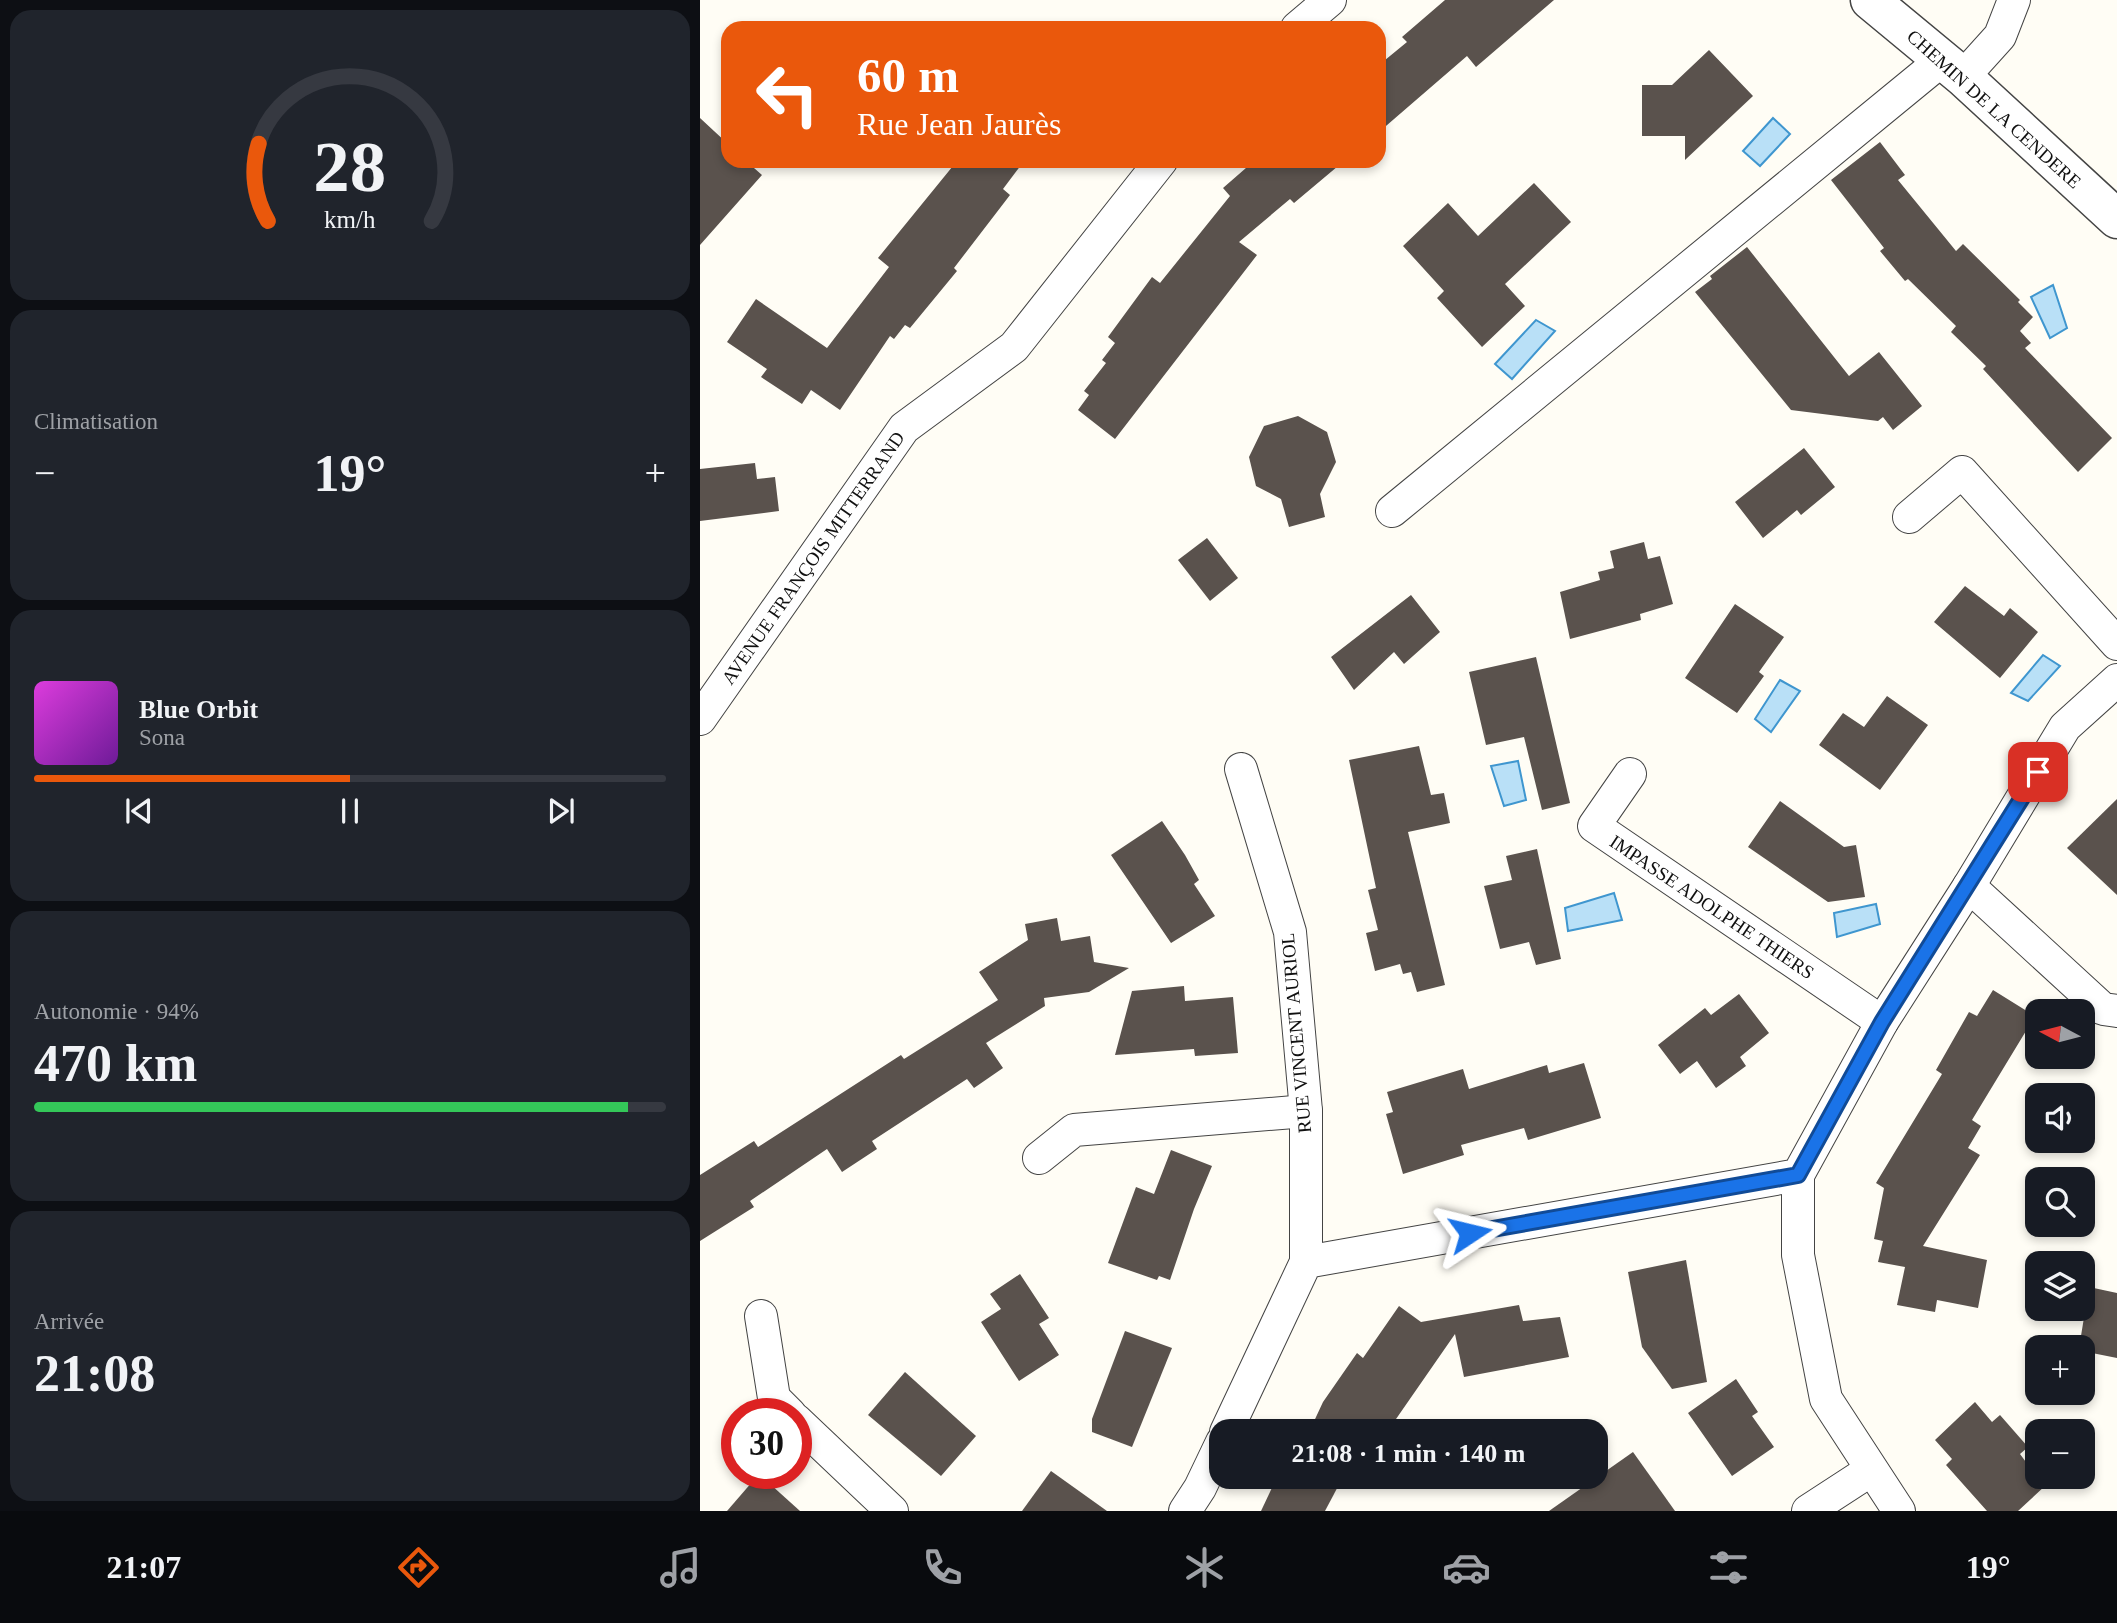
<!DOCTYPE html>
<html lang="fr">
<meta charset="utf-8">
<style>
body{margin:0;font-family:"Times New Roman",serif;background:#20242c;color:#f1f3f6;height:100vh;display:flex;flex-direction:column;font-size:26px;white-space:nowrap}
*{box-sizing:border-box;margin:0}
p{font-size:23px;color:#9ea1a6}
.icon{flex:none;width:38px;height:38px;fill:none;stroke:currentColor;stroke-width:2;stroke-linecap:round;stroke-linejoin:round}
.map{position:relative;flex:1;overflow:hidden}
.sheet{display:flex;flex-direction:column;gap:10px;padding:10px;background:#0d0f14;width:700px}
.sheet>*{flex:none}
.hud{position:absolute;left:21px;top:21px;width:665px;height:147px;border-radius:21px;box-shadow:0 4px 10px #0003;background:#ea580c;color:#fff;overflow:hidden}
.needle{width:46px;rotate:277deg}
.buttons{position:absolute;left:1325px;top:999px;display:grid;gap:14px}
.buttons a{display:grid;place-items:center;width:70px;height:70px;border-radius:14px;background:#171b24;box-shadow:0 4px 10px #0003;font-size:35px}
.speed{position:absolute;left:21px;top:1398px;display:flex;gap:14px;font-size:35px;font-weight:700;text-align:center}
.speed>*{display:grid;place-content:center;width:91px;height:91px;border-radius:50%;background:#171b24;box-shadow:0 4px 10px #0003;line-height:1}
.speed .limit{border:10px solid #d22;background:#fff;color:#111}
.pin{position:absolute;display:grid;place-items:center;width:60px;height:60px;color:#fff;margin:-30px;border-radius:14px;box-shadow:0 4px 10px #0006}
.me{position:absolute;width:77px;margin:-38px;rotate:80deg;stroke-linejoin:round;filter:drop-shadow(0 0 5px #0008)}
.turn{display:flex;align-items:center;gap:24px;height:147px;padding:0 21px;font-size:32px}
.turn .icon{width:91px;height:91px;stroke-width:2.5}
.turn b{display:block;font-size:49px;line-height:60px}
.big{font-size:52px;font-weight:700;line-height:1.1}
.sheet .card{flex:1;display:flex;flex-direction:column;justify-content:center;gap:10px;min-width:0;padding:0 24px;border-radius:21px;background:#20242c}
.sheet .dial{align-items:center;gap:0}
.dial svg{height:182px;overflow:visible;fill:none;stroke:#363941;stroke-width:7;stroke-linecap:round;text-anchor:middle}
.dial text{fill:#f1f3f6;stroke:none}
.song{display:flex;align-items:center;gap:21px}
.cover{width:84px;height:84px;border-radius:10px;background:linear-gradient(135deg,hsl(300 70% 55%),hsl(280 70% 35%))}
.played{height:7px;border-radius:4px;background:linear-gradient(90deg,#ea580c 50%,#363941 50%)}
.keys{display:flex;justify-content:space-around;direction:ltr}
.heat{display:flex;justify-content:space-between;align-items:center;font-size:38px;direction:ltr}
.charge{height:10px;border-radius:5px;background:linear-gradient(90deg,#34c759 94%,#363941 0)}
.trip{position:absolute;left:509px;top:1419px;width:399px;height:70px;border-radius:21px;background:#171b24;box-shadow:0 4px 10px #0003;font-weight:700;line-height:70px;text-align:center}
.dock{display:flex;height:112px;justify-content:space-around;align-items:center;background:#090b0e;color:#9ea1a6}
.dock .icon{width:49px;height:49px}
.dock .selected{color:#ea580c}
.dock b{font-size:32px;color:#f1f3f6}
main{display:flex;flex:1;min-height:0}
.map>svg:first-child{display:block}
</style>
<main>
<section class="sheet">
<div class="card dial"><svg viewBox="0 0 100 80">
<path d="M14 69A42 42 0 1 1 86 69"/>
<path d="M14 69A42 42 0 0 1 10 35" stroke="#ea580c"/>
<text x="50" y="56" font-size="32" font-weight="700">28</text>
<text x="50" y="72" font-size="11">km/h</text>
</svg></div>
<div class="card"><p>Climatisation</p>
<div class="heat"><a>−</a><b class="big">19°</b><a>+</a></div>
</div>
<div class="card">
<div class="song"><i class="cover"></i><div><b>Blue Orbit</b><p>Sona</p></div></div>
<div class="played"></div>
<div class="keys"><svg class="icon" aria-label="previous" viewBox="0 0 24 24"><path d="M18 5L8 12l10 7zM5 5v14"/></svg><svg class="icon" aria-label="pause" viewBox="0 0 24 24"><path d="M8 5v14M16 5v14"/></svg><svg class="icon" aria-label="next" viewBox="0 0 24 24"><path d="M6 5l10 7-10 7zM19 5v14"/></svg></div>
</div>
<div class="card"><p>Autonomie · 94%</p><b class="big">470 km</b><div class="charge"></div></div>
<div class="card"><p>Arrivée</p><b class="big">21:08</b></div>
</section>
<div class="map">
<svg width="1417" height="1511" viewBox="0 0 1417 1511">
<rect width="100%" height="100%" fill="#fffdf5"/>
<g fill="#b9e0f7" stroke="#3f96cf" stroke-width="2">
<path d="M1073,118L1090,134L1060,166L1043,151Z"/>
<path d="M1353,285L1367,328L1350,338L1331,297Z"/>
<path d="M836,320L855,331L812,379L795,364Z"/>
<path d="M1343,655L1360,666L1328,701L1311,693Z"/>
<path d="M1080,680L1100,691L1071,732L1055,719Z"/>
<path d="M818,761L826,800L804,806L791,766Z"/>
<path d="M914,893L922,920L868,931L865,908Z"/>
<path d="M1176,904L1180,924L1137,937L1134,913Z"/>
</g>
<g fill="#5a524d">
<path d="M745,0H854L776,67L767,56L679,132V65L707,42L702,37Z"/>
<path d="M1009,50L1053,96L985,160V136H942V85H972Z"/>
<path d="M0,118L28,144V161H46L62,175L0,245Z"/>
<path d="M1180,142L1205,175L1198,180L1256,251L1263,244L1320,300L1318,302L1333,317L1320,331L1331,343L1325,348L1412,438L1378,472L1283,369L1286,366L1251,332L1256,326L1208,279L1205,281L1180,251L1184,248L1131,180Z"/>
<path d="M257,161H324L303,189L310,195L254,268L257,271L210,328L205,325L194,339L190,336L140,410L111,390L102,404L61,377L67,369L27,342L56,299L127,348L189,267L178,258Z"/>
<path d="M554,161H644L594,203L590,199L539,242L557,255L415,439L378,410L389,395L384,391L406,363L402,360L415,343L408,337L452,277L460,283L530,196L523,188Z"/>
<path d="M834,183L871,222L805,284L825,306L782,347L737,298L744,291L703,246L748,203L778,236Z"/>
<path d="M1047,247L1149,376L1179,352L1222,406L1193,430L1183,417L1178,421L1091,410L995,292L1012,279L1010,276Z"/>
<path d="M598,416L627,432L636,462L620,494L625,517L589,527L581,499L556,486L549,457L564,426Z"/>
<path d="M1104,448L1135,487L1101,515L1097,510L1063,538L1035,502Z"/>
<path d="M55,463L57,479L75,477L79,511L0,521V469Z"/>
<path d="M507,538L538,578L510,601L478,560Z"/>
<path d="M944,542L948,559L960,556L973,604L940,614L941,620L870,639L860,592L900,580L898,572L914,568L910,551Z"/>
<path d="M1265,586L1304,616L1310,608L1338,632L1300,678L1234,622Z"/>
<path d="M711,595L740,632L704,664L694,652L654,690L631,657Z"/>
<path d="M1035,604L1084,637L1059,672L1064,676L1037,713L985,678Z"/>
<path d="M836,657L870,803L842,810L824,737L786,745L769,672Z"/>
<path d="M1187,696L1228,725L1180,790L1119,745L1143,713L1164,727Z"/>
<path d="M719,746L731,795L744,793L750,823L708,832L745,985L717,992L711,972L703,974L700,964L675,971L666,933L678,930L668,890L676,888L649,760Z"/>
<path d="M1417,799V895L1367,848Z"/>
<path d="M1080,801L1144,847L1156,845L1165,897L1128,902L1048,847Z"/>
<path d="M462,821L485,855L499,880L494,884L515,916L471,943L411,855Z"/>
<path d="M837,849L861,959L836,965L829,942L800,949L784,886L812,880L806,856Z"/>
<path d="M357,918L361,941L390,936L394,962L429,968L389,992L344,998L345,1006L286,1043L303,1068L274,1088L267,1079L172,1141L177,1149L142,1172L127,1149L50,1201L54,1207L0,1241V1175L54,1141L58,1147L201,1055L204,1059L298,1000L279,972L328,940L325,924Z"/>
<path d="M484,986L485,1001L533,997L538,1053L495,1056L494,1049L415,1055L432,991Z"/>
<path d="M1293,990L1335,1016L1272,1120L1281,1126L1268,1148L1280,1155L1223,1246L1287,1260L1278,1308L1237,1300L1235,1312L1197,1305L1205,1267L1178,1262L1183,1241L1174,1239L1184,1188L1176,1183L1242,1074L1236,1070L1269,1012L1277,1016Z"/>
<path d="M1039,994L1069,1033L1040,1057L1046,1066L1016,1088L997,1061L980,1074L958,1045L1005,1008L1011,1015Z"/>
<path d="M884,1063L901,1118L828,1140L824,1128L761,1145L764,1155L703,1174L686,1114L693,1112L687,1092L763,1069L769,1089L847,1065L849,1073Z"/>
<path d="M471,1150L512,1166L494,1209L470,1280L459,1276L457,1280L408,1263L436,1187L454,1194Z"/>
<path d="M986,1260L1007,1382L972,1389L942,1347L928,1272Z"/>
<path d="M320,1274L349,1318L339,1324L359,1355L319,1381L281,1322L301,1309L290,1294Z"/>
<path d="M1389,1287L1417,1293V1358L1382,1351V1348H1379Z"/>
<path d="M819,1305L823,1321L860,1317L869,1357L764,1377L755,1334L687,1432H609L623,1402L657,1353L663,1358L699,1306L721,1322Z"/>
<path d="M425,1331L472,1348L432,1447L392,1432V1419Z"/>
<path d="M205,1372L276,1436L241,1476L168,1415Z"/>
<path d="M1036,1379L1058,1412L1052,1416L1074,1447L1032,1476L988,1413Z"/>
<path d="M1275,1402L1292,1422L1300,1415L1328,1447L1320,1454L1337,1477L1346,1485L1318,1511H1287L1246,1465L1252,1459L1235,1440Z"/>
<path d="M933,1452L975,1511H849Z"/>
<path d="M351,1471L407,1511H322Z"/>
<path d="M59,1474L100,1511H27Z"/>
<path d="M577,1477H643L625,1511H561Z"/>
</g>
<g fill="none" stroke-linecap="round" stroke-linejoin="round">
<g stroke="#444" stroke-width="34">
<g id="minor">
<path d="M597,28L630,0"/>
<path d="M1263,77L1300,36L1314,0"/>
<path d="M692,511L1242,60"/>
<path d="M1209,517L1262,472L1417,644"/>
<path d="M0,719L204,428L314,347L461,161"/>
<path d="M541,769L590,932L606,1111V1262"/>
<path d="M930,774L894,826L1182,1022"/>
<path d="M1269,886L1403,1009L1417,1011"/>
<path d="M339,1158L374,1130L606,1111"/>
<path d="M1098,1175V1255L1126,1399L1199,1511"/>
<path d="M61,1316L74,1398L90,1414"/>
<path d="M96,1420L192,1511"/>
<path d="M526,1432L606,1262L1098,1175L1182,1022L1269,886L1365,727L1417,680"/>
<path d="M485,1511L500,1488L522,1442"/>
<path d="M1108,1511L1171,1470"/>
</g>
</g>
<g stroke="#444" stroke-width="41">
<path id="tertiary" d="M1170,0L1263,77L1417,219"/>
</g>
<use href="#minor" stroke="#fff" stroke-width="32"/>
<use href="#tertiary" stroke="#fff" stroke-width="38"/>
</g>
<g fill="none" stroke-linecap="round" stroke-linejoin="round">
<g stroke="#114b97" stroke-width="18">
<path id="route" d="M770,1233L1098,1175L1182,1022L1338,772"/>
</g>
<use href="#route" stroke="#1a73e8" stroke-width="12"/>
</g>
<g text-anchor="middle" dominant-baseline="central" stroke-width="7" stroke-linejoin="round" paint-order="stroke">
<g font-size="19" fill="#111" stroke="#fff">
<text transform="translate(1294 109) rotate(42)">CHEMIN DE LA CENDERE</text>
<text transform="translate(113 558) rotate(-55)">AVENUE FRANÇOIS MITTERRAND</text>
<text transform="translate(1012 907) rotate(34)">IMPASSE ADOLPHE THIERS</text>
<text transform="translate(596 1033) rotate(-95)">RUE VINCENT AURIOL</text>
</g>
</g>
</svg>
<div class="buttons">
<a><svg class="needle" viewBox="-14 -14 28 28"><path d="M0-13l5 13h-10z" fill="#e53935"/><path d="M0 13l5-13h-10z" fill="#9ea1a6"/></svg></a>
<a><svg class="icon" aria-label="sound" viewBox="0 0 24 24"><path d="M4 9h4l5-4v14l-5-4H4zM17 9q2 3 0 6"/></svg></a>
<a><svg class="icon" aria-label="search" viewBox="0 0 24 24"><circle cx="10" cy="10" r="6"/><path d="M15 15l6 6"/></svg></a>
<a><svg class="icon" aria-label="layers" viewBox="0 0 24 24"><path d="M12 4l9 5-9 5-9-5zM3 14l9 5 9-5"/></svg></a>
<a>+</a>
<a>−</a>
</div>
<div class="speed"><div class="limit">30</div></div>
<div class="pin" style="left:1338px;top:772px;background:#d93025"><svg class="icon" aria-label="arrive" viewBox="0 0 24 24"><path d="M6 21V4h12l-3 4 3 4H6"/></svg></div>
<svg class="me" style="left:770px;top:1233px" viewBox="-20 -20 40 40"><path d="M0-17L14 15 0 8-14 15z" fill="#1a73e8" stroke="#fff" stroke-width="4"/></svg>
<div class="trip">21:08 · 1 min · 140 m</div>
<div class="hud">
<div class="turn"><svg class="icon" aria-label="left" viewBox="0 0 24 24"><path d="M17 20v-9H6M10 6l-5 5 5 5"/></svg><div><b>60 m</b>Rue Jean Jaurès</div></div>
</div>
</div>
</main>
<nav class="dock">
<b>21:07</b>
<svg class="icon selected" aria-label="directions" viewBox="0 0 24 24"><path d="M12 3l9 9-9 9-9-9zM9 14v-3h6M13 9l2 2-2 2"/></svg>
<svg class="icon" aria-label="music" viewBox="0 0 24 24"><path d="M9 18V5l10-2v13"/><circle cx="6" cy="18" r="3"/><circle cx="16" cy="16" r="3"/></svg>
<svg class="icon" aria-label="phone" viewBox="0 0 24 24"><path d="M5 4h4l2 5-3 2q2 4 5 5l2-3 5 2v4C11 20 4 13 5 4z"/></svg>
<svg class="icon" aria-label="climate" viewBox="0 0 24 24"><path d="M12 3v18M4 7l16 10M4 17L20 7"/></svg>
<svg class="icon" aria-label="car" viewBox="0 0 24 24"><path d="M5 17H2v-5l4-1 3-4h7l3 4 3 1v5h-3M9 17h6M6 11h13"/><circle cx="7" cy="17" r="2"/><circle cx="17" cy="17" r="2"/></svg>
<svg class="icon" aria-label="filters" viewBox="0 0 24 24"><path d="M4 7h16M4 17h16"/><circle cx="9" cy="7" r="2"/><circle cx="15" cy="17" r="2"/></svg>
<b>19°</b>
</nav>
